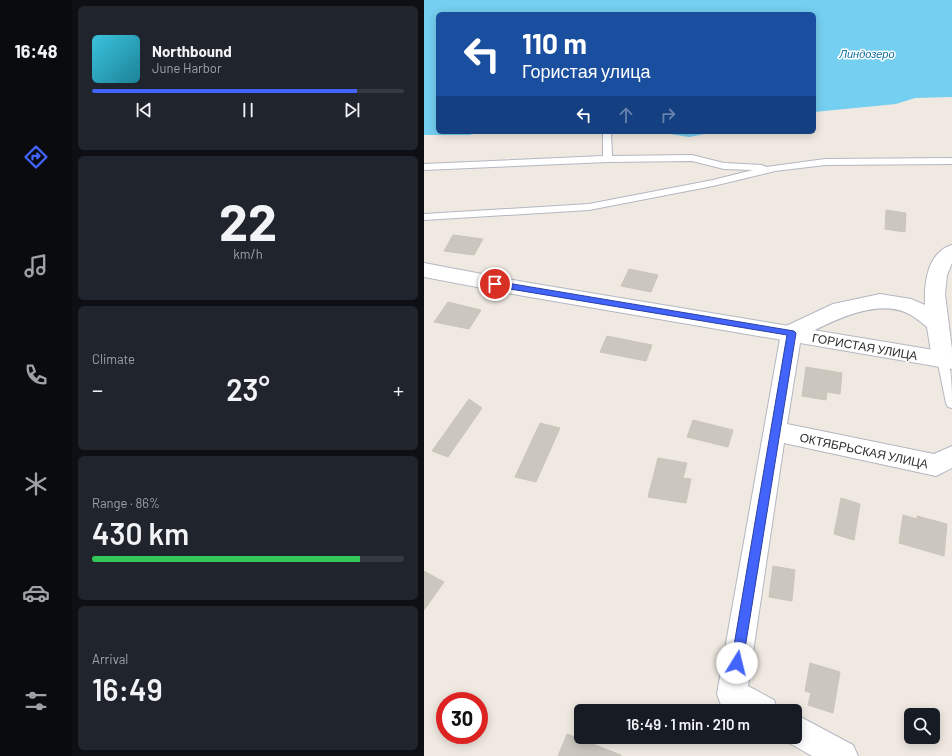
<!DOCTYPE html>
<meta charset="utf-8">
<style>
body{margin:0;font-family:Barlow,sans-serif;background:#20242c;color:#f1f3f6;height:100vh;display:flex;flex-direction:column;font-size:15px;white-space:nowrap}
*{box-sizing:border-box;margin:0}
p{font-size:13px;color:#9ea1a6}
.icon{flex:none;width:22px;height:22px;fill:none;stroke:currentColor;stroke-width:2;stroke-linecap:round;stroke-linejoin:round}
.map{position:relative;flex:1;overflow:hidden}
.drawer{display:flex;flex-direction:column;gap:6px;padding:6px;background:#0d0f14;width:352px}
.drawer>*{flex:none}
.hud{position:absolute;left:12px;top:12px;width:380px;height:122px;border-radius:6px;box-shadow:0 2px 10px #0003;background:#1a4fa0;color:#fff;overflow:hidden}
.tools{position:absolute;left:480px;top:708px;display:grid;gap:8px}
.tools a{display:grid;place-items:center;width:36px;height:36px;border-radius:6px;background:#171b24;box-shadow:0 2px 10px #0003;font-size:20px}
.speed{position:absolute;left:12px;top:692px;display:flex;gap:8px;font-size:20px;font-weight:700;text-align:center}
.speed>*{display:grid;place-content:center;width:52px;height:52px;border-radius:50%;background:#171b24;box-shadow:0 2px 10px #0003;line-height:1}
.speed .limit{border:6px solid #d22;background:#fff;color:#111}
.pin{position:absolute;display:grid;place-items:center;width:34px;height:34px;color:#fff;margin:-17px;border:2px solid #fff;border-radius:50%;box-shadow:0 1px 4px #0007}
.me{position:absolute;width:44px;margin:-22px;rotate:9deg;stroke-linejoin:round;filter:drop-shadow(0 0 3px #0008)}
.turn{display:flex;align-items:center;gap:14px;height:84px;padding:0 20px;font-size:18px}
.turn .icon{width:52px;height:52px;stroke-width:2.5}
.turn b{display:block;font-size:28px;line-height:34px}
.lanes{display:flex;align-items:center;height:38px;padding:0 20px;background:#0003;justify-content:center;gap:20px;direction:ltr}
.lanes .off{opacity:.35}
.big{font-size:30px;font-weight:600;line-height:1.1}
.drawer .card{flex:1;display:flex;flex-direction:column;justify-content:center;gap:6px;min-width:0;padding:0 14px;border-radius:6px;background:#20242c}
.drawer .dial{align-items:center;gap:0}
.dial b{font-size:52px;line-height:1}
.song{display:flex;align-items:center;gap:12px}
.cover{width:48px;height:48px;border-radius:6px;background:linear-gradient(135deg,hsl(190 70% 55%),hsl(190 70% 35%))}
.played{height:4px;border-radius:2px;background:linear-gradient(90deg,#4264fb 85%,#363941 85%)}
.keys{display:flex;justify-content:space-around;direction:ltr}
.heat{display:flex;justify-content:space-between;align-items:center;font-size:22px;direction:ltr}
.charge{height:6px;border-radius:3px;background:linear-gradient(90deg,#34c759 86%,#363941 0)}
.trip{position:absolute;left:150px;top:704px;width:228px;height:40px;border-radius:6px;background:#171b24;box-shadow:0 2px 10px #0003;font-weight:600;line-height:40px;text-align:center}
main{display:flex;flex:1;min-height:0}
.dock{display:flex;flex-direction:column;width:72px;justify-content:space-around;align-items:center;background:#090b0e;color:#9ea1a6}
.dock .icon{width:28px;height:28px}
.dock .selected{color:#4264fb}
.dock b{font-size:18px;color:#f1f3f6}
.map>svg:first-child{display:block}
</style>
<main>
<nav class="dock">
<b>16:48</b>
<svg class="icon selected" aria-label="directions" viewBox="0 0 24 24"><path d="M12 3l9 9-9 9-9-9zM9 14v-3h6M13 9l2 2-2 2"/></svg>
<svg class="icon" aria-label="music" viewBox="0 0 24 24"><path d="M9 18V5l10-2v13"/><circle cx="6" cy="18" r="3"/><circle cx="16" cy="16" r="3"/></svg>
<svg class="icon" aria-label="phone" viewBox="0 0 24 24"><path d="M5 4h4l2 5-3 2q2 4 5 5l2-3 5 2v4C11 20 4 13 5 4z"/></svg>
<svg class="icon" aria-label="climate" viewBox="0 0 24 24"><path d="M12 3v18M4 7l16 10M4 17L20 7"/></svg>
<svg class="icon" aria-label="car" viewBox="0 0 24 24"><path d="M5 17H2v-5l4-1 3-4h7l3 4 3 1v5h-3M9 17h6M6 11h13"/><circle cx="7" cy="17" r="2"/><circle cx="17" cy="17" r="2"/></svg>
<svg class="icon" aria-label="filters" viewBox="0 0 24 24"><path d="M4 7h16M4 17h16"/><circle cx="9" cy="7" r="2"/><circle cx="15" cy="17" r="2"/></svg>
</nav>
<section class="drawer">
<div class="card">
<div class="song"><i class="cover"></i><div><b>Northbound</b><p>June Harbor</p></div></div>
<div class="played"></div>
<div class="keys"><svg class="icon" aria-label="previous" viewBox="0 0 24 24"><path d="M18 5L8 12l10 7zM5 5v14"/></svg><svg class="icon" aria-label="pause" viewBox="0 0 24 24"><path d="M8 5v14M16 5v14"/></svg><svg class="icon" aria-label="next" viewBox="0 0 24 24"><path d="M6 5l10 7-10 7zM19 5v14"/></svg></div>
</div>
<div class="card dial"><b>22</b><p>km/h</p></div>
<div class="card"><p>Climate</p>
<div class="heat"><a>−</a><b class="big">23°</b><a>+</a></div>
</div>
<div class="card"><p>Range · 86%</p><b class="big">430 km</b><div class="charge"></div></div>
<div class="card"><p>Arrival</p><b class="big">16:49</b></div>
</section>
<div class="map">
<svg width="528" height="756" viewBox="0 0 528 756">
<rect width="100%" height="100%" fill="#efe9e1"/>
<g fill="#75cff0">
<path d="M0,0H528V97L491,98L472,104L390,112V14H14V132H53L46,135H0Z"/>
<path d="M234,132H291L265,137Z"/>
</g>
<g fill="#cbc7bf" stroke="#cbc5ba">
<path d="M462,210L482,213L481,232L461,229Z"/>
<path d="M29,235L59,239L50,255L20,251Z"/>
<path d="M205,269L234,275L227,292L197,286Z"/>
<path d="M24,302L57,310L45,329L10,322Z"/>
<path d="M183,336L228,345L222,361L176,352Z"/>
<path d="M382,367L418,373L416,394L403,392L402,400L378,396Z"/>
<path d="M45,399L58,408L24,457L8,451Z"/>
<path d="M269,420L309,430L304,447L263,437Z"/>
<path d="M116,423L136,428L112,482L91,477Z"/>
<path d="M234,458L263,463L259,478L267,479L262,503L224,497Z"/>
<path d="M417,498L436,504L430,540L410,534Z"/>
<path d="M479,515L493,519V516L523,524L520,556L475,543Z"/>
<path d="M349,566L371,570L368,601L345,597Z"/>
<path d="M0,571L20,582L0,610Z"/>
<path d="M386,663L416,672L409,713L384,705L387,693L381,691Z"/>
<path d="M143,734L197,755V756H134Z"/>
</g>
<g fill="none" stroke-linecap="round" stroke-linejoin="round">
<g stroke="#b4b7c1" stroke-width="2">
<g id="service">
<path d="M179,132L187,133L188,156L268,155L300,163L338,165L342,167L401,159L528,158V164L401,165L351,171L289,186L165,210L0,220V214L165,204L289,180L329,170L300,169L268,161L184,162L0,170V164L179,156Z"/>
<path d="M519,354L523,356C528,371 528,392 528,408L524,407L522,403L513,359L515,356Z"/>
</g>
</g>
<g stroke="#b4b7c1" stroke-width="2">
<g id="minor">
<path d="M528,245V263L523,275L521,294L528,349L527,365L519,367L511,365L508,359L503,327C497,322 490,316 483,313C450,298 405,323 377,337L363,424L510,454L528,446V468L512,476L360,443L324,686L350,700L354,711H309L297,705L293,694L357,333L360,327L409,304L456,294L487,299L501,305C500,284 503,252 528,245Z"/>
<path d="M371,714L429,745L434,756H388L360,740L359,737H371Z"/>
</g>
</g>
<g stroke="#b4b7c1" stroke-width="2">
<path id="tertiary" d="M0,263L100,282L528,353V369L100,296L0,277Z"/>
</g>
<use href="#service" fill="#fff" fill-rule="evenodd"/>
<use href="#minor" fill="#fff" fill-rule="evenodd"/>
<use href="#tertiary" fill="#fff" fill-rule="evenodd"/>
</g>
<path fill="#4264fb" stroke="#2b41a3" d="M71,281L370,331L372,333L318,667L313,669L309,667L307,663L363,335L68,286L67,284Z"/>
<g text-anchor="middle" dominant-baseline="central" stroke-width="3" stroke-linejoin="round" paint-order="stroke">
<g font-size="11" font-style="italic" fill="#0d6fa3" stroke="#fff">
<text x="443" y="53">Линдозеро</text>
</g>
<g font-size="12" fill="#2e2e2e" stroke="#fff">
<text transform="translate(441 346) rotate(10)">ГОРИСТАЯ УЛИЦА</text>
<text transform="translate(440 450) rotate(12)">ОКТЯБРЬСКАЯ УЛИЦА</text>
</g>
</g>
</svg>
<div class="tools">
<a><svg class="icon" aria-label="search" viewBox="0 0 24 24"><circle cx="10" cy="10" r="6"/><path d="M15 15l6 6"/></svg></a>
</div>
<div class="speed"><div class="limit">30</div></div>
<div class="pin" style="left:71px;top:284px;background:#d93025"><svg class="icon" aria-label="arrive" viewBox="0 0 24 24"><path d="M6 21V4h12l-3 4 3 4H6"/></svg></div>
<svg class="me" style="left:313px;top:663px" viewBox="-20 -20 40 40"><circle r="19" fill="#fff"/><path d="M0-13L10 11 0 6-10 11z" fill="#4264fb"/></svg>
<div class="trip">16:49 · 1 min · 210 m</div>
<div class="hud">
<div class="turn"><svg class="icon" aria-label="left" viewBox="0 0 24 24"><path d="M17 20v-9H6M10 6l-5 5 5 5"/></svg><div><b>110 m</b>Гористая улица</div></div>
<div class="lanes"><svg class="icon" aria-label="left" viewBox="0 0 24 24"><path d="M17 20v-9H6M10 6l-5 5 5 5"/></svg><svg class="icon off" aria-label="ahead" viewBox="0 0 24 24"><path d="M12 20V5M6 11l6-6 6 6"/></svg><svg class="icon off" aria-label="right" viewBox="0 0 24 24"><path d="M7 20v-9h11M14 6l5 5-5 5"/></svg></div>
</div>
</div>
</main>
